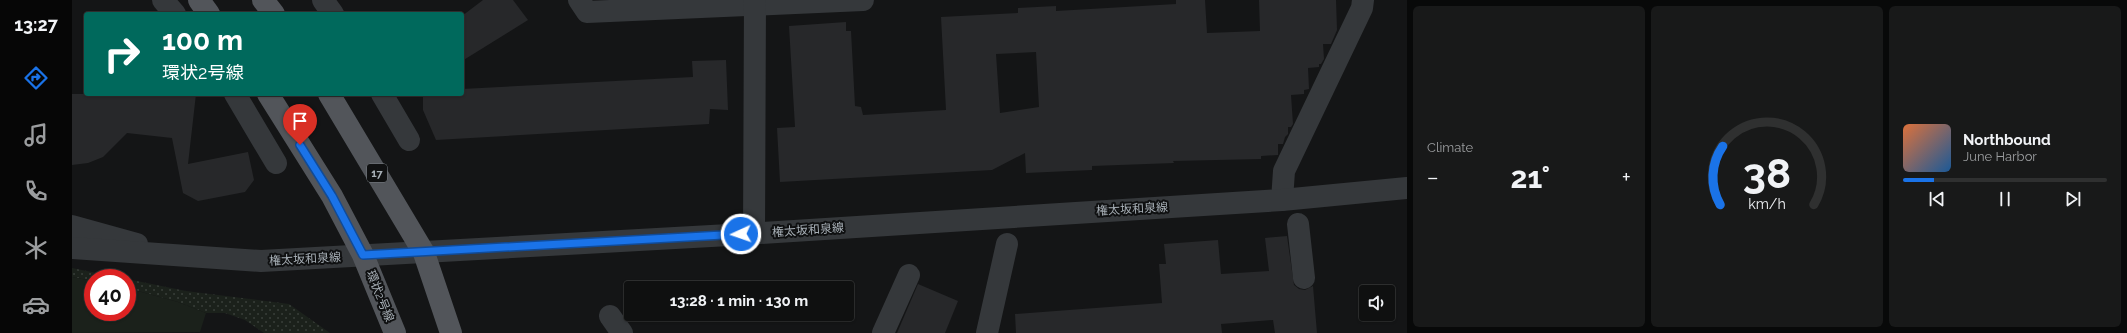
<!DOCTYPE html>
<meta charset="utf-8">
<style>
body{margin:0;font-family:Raleway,"Noto Sans JP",sans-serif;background:#181919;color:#f1f3f6;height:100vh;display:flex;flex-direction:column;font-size:15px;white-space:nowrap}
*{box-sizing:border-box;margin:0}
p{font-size:13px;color:#9b9d9f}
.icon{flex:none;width:22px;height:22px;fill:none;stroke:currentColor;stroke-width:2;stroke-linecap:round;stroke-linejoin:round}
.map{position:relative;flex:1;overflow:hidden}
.panel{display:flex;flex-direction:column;gap:6px;padding:6px;background:#080909;width:720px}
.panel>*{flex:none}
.top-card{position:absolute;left:12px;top:12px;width:380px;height:84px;border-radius:4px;box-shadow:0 1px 3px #0004,0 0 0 1px #2f3030;background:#00695c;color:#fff;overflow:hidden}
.controls{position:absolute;left:1287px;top:285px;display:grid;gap:8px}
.controls a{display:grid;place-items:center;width:36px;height:36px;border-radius:4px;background:#0f1010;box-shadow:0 1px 3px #0004,0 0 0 1px #2f3030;font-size:20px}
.speed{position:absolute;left:12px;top:269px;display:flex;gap:8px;font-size:20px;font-weight:700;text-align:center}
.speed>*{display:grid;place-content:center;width:52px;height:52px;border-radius:50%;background:#0f1010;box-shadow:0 1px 3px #0004,0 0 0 1px #2f3030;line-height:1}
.speed .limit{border:6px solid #d22;background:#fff;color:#111}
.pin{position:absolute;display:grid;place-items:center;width:34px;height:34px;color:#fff;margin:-41px -17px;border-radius:50% 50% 50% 0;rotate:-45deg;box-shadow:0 0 4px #0007}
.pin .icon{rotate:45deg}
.me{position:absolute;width:44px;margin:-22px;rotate:267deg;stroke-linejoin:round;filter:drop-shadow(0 0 3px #0008)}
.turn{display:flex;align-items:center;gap:14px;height:84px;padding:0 12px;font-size:18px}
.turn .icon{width:52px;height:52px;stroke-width:2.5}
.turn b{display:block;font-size:28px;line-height:34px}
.big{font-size:30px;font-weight:700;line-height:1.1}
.panel .widget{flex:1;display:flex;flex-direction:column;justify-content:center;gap:6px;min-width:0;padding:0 14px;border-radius:6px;background:#181919}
.panel .dial{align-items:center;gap:0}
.dial svg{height:104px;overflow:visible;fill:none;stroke:#2f3030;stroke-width:7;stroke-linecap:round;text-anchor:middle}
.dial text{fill:#f1f3f6;stroke:none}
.song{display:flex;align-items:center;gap:12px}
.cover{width:48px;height:48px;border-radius:6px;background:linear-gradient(135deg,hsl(20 70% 55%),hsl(210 70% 35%))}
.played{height:4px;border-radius:2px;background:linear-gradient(90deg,#1a73e8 15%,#2f3030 15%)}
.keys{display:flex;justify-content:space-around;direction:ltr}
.heat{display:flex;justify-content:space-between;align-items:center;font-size:22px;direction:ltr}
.panel .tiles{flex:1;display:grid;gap:6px;grid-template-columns:repeat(3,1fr)}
.trip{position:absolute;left:552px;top:281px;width:230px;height:40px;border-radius:4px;background:#0f1010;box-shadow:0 1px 3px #0004,0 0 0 1px #2f3030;font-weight:700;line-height:40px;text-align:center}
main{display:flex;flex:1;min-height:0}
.menu{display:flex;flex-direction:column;width:72px;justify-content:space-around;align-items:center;background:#060606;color:#9b9d9f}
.menu .icon{width:28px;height:28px}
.menu .on{color:#1a73e8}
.menu b{font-size:18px;color:#f1f3f6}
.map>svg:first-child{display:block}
</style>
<main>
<nav class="menu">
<b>13:27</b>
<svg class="icon on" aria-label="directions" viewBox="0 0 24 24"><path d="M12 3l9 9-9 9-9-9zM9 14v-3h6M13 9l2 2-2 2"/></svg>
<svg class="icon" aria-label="music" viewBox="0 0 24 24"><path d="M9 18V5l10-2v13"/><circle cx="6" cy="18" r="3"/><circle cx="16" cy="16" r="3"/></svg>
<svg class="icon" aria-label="phone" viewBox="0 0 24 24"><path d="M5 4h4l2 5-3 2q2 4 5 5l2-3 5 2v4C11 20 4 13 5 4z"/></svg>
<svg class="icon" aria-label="climate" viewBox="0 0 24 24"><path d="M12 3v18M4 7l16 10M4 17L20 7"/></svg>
<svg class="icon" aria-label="car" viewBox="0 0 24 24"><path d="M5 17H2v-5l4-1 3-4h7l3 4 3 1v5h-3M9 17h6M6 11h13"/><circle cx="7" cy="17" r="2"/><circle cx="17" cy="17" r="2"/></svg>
</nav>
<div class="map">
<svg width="1335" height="333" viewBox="0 0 1335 333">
<defs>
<pattern id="grass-dots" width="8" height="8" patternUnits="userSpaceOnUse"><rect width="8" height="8" fill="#1b211b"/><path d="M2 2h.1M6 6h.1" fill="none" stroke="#393f3a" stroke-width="1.8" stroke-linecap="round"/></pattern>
</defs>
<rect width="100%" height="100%" fill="#141516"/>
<g fill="url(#grass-dots)">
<path d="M0,268L49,278H21V281L0,277Z"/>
<path d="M55,279L114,291L217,304L258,333H192L173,320L153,313H134L106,302L55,288Z"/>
</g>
<path fill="#1b211b" d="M0,277L21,281V312H55V288L106,302L134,313L128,332L0,333Z"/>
<g fill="#27282a" fill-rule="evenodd">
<path d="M411,0H441L456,20L390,61V16Z"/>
<path d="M1104,0H1133L1135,33L1188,31L1187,0H1264L1265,30L1259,44H1251L1252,59L1249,64H1247V67L1236,68L1237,89L1232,90V94L1219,95L1221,124L1219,127H1216V134L1213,137L1211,144H1206V155L1189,156V159L1101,161L1102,163L1020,166V170L954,173L953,153L920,170L708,182L705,128L723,127L717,26L774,22V31H779L783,106L789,107L791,115L874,110L869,17L946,13V8L984,6V11L1104,4ZM964,52L967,107L928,113L924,54Z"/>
<path d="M654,60L656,110L638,109L637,124L364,140L351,110V94H390V89L621,77L620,61Z"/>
<path d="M0,94H124L116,164L176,152L182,180L173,192L126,201L111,193L100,138L55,133L31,157L16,163L0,165Z"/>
<path d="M1215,236L1222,285L1227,289L1233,290L1241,286L1245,333H1203L1201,320L1149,324L1150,333H944L943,314L1090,303L1087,264H1094L1092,244L1146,240L1149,274L1197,271L1193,238Z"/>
<path d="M846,284L886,301L873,333H825Z"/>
</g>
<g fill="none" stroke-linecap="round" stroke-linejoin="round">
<g stroke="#35383b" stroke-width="22">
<path d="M91,0L103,14"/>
<path d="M251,0L261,14"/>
<path d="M507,0L515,12L791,0"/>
<path d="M163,94L204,163"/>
<path d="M310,94L337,140"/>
<path d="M1210,200L1212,171L1290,8L1291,0"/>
<path d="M1226,224L1232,278"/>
<path d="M0,226L65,244"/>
<path d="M682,234L683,0"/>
<path d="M0,248L189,261L657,235L1210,200L1335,188"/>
<path d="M538,316L550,333"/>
<path d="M811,333L837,275"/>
<path d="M915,333L935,244"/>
</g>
<g stroke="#52555a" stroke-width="22">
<path d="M127,0L137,14"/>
<path d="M191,0L202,14"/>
<path d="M196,94L260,196L291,255L323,333"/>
<path d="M257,94L352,253L379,333"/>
</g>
</g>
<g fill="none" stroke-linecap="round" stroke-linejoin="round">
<g stroke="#114b97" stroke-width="10">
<path id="route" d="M228,145L260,196L291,255L669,234"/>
</g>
<use href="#route" stroke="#1a73e8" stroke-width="7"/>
</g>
<g text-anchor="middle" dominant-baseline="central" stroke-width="4" stroke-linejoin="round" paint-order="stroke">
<rect fill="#0f1011" stroke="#797f84" stroke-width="1" x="295" y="164" width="20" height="18" rx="3"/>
<g font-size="11" font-weight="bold" fill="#a7afb6">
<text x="305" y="173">17</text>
</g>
<g font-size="12" fill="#a7afb6" stroke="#0f1011">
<text transform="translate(1060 209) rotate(-3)">権太坂和泉線</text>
<text transform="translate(736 230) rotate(-4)">権太坂和泉線</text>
<text transform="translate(233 259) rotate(-3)">権太坂和泉線</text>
<text transform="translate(308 296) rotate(68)">環状2号線</text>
</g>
</g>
</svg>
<div class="controls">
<a><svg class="icon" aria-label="sound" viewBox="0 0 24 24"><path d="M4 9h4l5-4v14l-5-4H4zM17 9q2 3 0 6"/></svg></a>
</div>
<div class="speed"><div class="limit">40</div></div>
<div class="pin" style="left:228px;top:145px;background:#d93025"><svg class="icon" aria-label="arrive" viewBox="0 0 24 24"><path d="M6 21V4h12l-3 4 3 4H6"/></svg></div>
<svg class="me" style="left:669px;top:234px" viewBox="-20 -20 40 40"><circle r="17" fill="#1a73e8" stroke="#fff" stroke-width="3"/><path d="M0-11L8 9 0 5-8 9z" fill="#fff"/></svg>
<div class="trip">13:28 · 1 min · 130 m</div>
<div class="top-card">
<div class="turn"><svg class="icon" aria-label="right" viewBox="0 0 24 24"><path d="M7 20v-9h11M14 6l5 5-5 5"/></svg><div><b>100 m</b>環状2号線</div></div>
</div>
</div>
<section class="panel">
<div class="tiles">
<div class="widget"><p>Climate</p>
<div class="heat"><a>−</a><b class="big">21°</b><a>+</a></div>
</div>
<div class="widget dial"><svg viewBox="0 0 100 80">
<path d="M14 69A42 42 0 1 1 86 69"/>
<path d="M14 69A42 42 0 0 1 16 24" stroke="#1a73e8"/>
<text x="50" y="56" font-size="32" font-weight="700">38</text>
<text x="50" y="72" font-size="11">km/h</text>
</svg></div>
<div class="widget">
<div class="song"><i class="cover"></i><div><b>Northbound</b><p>June Harbor</p></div></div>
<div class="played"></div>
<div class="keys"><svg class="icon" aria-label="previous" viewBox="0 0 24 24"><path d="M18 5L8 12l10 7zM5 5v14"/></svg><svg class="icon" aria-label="pause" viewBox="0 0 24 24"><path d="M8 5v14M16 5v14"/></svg><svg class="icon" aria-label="next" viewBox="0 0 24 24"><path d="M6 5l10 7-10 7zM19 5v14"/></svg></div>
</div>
</div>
</section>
</main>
